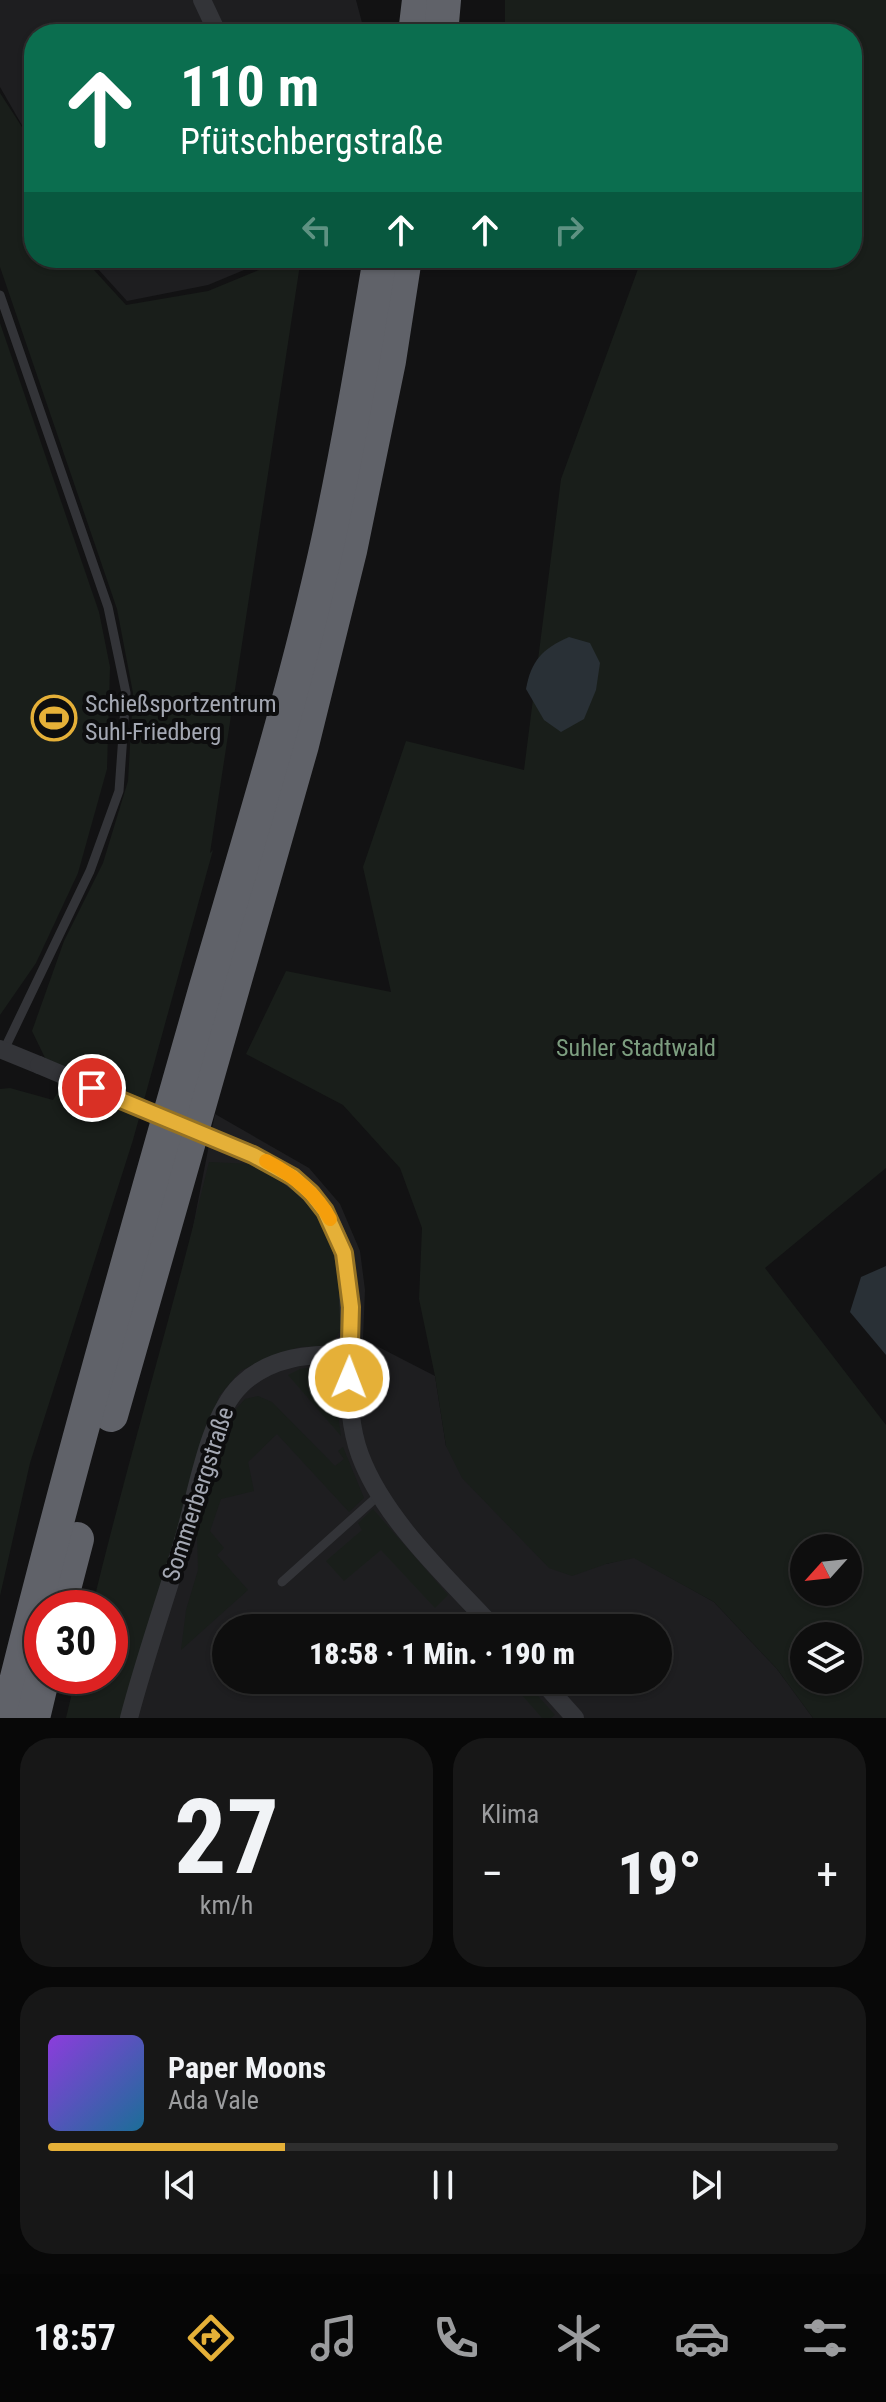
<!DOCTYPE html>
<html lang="de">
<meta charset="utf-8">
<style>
body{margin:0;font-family:"Roboto Condensed",sans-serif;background:#171717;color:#f1f3f6;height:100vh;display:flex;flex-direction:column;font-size:30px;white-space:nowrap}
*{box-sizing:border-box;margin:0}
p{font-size:26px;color:#9b9c9e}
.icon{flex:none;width:44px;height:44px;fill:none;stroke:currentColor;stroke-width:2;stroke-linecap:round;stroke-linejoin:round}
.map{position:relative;height:1718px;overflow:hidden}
.drawer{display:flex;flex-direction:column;gap:20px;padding:20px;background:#080808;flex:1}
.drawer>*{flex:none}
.hud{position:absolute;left:24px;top:24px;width:838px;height:244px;border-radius:32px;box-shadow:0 2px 6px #0004,0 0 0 2px #2e2e2e;background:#0b6e4f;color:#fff;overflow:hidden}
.needle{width:52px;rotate:243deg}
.fabs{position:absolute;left:790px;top:1534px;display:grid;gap:16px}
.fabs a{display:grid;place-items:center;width:72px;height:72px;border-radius:50%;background:#0e0e0e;box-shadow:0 2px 6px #0004,0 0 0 2px #2e2e2e;font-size:40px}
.speed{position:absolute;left:24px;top:1590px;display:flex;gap:16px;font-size:40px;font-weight:700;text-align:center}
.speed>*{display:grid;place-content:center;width:104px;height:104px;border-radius:50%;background:#0e0e0e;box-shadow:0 2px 6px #0004,0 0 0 2px #2e2e2e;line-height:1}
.speed .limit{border:12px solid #d22;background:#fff;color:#111}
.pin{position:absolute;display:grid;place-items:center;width:68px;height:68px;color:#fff;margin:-34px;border:4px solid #fff;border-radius:50%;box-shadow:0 2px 8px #0007}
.me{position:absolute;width:88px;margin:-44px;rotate:1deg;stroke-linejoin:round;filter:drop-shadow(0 0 6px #0008)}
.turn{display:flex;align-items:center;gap:28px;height:168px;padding:0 24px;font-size:36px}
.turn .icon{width:104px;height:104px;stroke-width:2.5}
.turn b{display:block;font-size:56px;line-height:68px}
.lanes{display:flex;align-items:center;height:76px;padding:0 24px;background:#0003;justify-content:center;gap:40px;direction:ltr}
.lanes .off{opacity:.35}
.big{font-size:60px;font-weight:800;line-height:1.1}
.drawer .widget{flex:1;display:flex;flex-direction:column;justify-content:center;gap:12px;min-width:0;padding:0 28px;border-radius:32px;background:#171717}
.drawer .dial{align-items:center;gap:0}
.dial b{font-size:104px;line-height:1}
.song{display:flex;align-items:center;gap:24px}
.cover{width:96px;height:96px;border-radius:12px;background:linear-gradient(135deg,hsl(270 70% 55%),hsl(200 70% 35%))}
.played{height:8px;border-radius:4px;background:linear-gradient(90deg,#e5b038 30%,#2e2e2e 30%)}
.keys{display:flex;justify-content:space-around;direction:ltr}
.heat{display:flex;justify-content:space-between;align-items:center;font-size:44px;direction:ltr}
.drawer .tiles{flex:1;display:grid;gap:20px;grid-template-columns:1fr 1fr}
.widget:last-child{grid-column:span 2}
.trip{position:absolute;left:212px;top:1614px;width:460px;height:80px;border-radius:40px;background:#0e0e0e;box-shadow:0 2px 6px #0004,0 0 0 2px #2e2e2e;font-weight:800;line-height:80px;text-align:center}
.menu{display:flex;height:128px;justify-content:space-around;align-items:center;background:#060606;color:#9b9c9e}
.menu .icon{width:56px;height:56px}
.menu .current{color:#e5b038}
.menu b{font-size:36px;color:#f1f3f6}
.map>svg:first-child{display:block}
</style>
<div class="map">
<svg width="886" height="1718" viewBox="0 0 886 1718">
<rect width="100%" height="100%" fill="#121213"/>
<g fill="#1e1e20" fill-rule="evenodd">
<path d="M0,0H356L365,34H34V146L0,87Z"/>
<path d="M88,258H273L208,285L127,301Z"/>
<path d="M215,1114L309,1168L340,1204L360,1251L365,1290L363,1339L435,1376L446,1446L606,1564L634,1557L714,1602L777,1669L813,1718H98L110,1676V1654ZM226,1628H658V1680H226Z"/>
</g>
<g fill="#191e1a" fill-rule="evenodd">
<path d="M505,0H886V1168L765,1268L886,1425V1718H813L777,1669L714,1602L634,1558L606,1564L572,1576L549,1568L462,1478L446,1446L435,1376L419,1299L422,1228L400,1168L343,1105L246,1054L286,971L391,992L363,867L406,741L524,770L561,479L642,258H852V34H505ZM804,1548H848V1592H804ZM804,1636H848V1680H804Z"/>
<path d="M0,93L24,130L34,152V258H83L126,305L208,291L288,258H301L210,853L213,850L133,1140L30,1463L0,1596V1089L10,1088L53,1100L60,1089L32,1031L64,941L103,863L128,781L133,693L117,609L0,267Z"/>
<path d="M0,323L99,612L110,667L107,769L78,873L36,963L0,1015Z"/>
<path d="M209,1162L252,1164L298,1193L315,1214L326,1229L339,1268L342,1327L335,1340L324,1346L300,1347L276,1354L240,1371L219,1396L122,1718H66L76,1676H110V1608H92C128,1458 173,1312 209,1162Z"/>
<path d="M316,1367L333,1377L341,1436L288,1375L300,1369Z"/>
<path d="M258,1396L272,1402L335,1466L344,1459L338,1451L343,1447L364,1498L349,1512L277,1434L248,1462L254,1491L221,1499L210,1531L224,1548L217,1555L248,1590L181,1650L186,1610L198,1570L197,1531L228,1427L236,1409L245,1399Z"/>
<path d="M373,1509L448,1595L435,1608L381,1550L344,1581L326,1561L362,1530L358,1523Z"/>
<path d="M509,1680H524L555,1715L551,1718H542Z"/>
</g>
<g fill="#293036">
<path d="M569,637L590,643L600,663L596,690L584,719L561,732L544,720L526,689C531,661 542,649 569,637Z"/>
<path d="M886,1266V1355L850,1312L861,1277Z"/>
</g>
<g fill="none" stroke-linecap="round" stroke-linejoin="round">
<g stroke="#333438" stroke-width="9">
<path d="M0,295L108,607L126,693L119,791L90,871L4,1050"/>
<path d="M282,1582L379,1495"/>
</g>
<g stroke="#333438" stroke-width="18">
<path d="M202,0L218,34"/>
<path d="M0,1049L39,1065"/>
<path d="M253,1155C357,1206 349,1269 349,1371C349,1399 350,1428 360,1455C384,1520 448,1578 494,1628"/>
<path d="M541,1680L575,1718"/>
<path d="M129,1718C145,1657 166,1598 184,1537C197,1493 208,1417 241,1385C271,1356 310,1354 349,1354"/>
</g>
<g stroke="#606269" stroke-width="34">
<path d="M415,34L419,0"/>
<path d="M441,34L444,0"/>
<path d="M111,1415L302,745L350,551L389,361L405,258"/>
<path d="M59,1608L77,1539"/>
<path d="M7,1718C67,1473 137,1230 206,987C249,839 295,691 328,541C348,448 364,353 380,258"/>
<path d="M33,1718L43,1676"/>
</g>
<path stroke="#333438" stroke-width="18" d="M39,1065L253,1155"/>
</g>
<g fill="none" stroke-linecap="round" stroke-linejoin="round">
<g stroke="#957224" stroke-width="20">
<path id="route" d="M92,1088L253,1155L293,1177L311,1193L325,1211L344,1253L351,1307L349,1378"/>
</g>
<use href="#route" stroke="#e5b038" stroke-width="14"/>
<path stroke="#f59e0b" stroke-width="14" d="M266,1161C293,1175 316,1193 330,1219"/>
</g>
<defs>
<g id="stadium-ring" transform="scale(2.3)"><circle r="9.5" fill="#0d0d0e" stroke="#e5b038" stroke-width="1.5"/><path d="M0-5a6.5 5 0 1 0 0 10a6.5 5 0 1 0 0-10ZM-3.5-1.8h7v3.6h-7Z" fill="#e5b038"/></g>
</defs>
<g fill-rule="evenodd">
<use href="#stadium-ring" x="54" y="718"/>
</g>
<g text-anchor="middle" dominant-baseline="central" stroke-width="8" stroke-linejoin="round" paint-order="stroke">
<g font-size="24" fill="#a4a8b3" stroke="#0d0d0e" text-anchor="start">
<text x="85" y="704">Schießsportzentrum<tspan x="85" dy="28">Suhl-Friedberg</tspan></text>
</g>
<g font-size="24" fill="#7c9d7f" stroke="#0d0d0e">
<text x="636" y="1048">Suhler Stadtwald</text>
</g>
<g font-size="24" fill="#a4a8b3" stroke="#0d0d0e">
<text transform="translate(198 1494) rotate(-72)">Sommerbergstraße</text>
</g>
</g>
</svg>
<div class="fabs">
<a><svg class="needle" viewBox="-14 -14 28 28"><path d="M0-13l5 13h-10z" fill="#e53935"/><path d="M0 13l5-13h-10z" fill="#9b9c9e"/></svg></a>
<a><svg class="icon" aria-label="layers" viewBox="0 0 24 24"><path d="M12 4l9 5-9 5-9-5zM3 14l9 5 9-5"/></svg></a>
</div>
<div class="speed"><div class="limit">30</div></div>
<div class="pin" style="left:92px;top:1088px;background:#d93025"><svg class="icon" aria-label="arrive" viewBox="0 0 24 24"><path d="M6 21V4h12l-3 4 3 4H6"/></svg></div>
<svg class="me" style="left:349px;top:1378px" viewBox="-20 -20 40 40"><circle r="17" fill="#e5b038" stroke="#fff" stroke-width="3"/><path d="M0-11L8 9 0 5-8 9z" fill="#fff"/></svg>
<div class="trip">18:58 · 1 Min. · 190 m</div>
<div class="hud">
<div class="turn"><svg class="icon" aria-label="ahead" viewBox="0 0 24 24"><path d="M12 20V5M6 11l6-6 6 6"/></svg><div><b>110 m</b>Pfütschbergstraße</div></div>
<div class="lanes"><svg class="icon off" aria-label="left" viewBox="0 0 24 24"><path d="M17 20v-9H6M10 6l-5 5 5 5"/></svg><svg class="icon" aria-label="ahead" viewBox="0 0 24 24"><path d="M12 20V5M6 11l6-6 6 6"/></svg><svg class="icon" aria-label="ahead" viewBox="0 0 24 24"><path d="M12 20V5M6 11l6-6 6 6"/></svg><svg class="icon off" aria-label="right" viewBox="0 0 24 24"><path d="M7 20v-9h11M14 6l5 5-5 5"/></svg></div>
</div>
</div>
<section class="drawer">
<div class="tiles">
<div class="widget dial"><b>27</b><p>km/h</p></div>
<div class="widget"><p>Klima</p>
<div class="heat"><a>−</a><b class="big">19°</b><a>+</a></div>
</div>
<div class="widget">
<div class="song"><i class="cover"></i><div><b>Paper Moons</b><p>Ada Vale</p></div></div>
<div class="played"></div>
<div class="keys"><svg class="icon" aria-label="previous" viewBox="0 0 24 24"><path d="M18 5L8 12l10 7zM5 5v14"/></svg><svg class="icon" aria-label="pause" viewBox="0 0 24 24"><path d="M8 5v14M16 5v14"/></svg><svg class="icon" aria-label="next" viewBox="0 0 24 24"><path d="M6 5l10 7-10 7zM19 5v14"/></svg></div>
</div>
</div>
</section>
<nav class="menu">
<b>18:57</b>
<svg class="icon current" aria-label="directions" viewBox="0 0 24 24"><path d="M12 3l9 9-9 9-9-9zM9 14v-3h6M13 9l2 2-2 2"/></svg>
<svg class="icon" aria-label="music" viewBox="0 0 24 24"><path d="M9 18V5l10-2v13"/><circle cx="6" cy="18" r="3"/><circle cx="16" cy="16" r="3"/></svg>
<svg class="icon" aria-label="phone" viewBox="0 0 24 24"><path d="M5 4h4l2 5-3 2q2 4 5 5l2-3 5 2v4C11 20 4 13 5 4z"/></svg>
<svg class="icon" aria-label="climate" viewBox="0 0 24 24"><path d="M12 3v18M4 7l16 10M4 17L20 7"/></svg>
<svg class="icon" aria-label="car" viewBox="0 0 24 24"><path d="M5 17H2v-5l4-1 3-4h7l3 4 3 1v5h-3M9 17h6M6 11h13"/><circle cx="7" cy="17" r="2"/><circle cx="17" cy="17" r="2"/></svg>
<svg class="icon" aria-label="filters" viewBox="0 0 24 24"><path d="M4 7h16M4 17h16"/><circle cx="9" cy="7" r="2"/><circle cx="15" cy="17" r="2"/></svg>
</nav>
